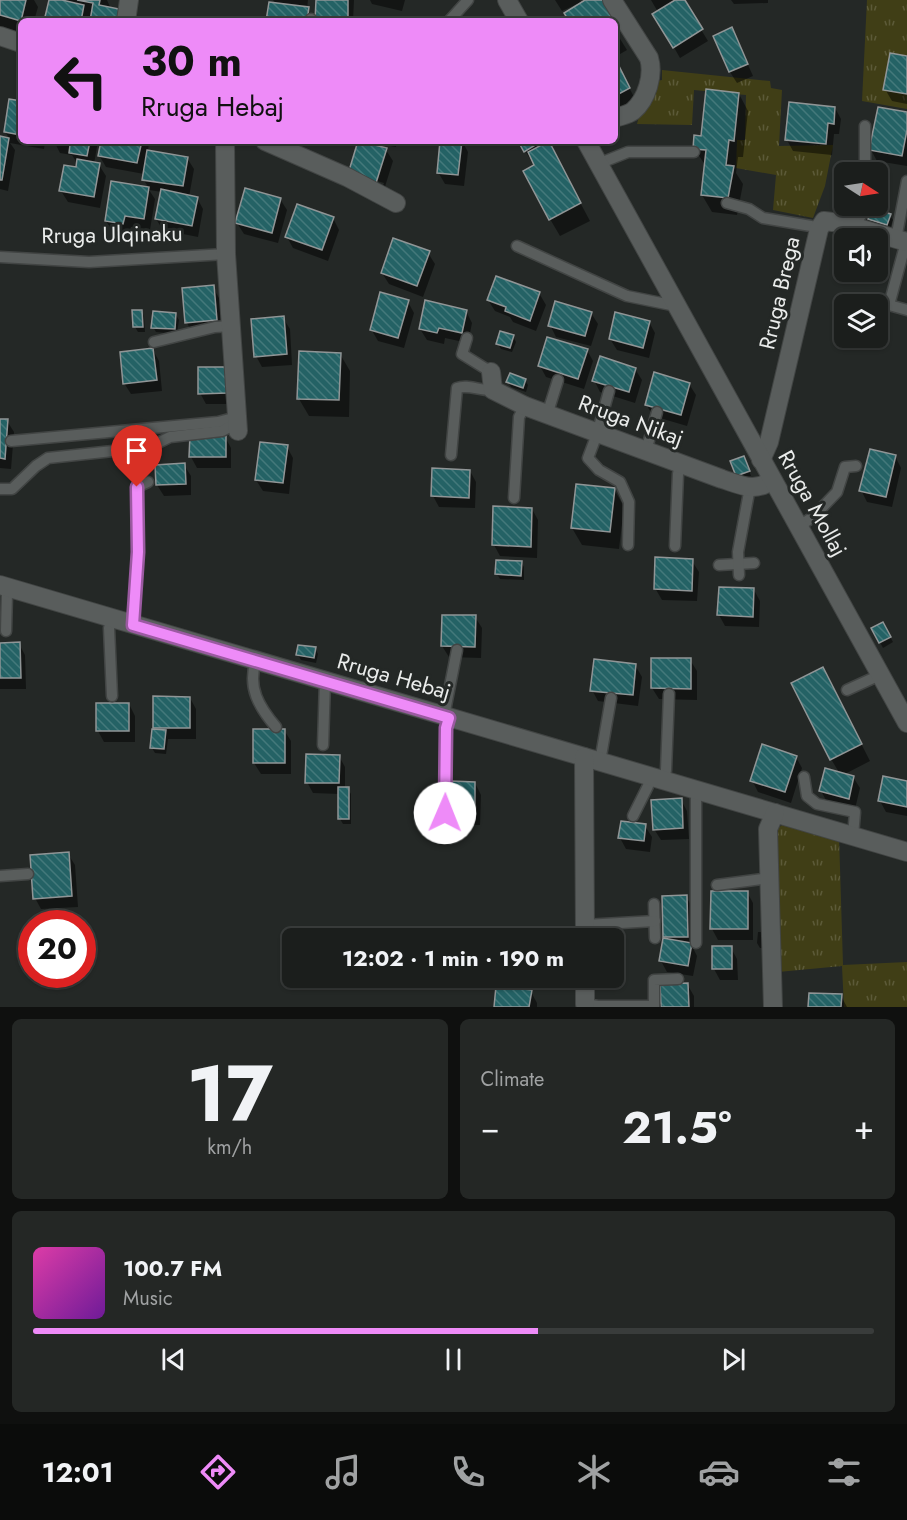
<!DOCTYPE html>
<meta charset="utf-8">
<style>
body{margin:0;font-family:Jost,sans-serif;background:#242725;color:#f1f3f6;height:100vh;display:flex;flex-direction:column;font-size:22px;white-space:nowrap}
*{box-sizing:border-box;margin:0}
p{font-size:20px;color:#a0a2a3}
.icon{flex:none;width:33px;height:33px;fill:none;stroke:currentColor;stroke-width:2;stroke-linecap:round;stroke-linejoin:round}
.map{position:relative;height:1007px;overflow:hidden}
.details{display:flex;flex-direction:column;gap:12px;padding:12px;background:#0f100f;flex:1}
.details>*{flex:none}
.banner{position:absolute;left:18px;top:18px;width:600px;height:126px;border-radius:9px;box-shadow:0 2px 4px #0004,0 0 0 2px #393c3b;background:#ee8bf8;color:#111;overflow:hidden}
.needle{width:39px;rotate:102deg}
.controls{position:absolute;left:834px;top:162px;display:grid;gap:12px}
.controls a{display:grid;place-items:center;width:54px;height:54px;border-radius:9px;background:#1b1e1c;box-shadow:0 2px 4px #0004,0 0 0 2px #393c3b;font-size:30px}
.speed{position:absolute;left:18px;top:910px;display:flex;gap:12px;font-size:30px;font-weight:700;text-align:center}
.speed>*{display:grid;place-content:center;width:78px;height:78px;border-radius:50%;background:#1b1e1c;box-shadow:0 2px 4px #0004,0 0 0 2px #393c3b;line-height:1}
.speed .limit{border:9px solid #d22;background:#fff;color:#111}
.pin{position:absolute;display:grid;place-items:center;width:51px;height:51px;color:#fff;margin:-62px -26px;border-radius:50% 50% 50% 0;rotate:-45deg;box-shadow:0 0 6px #0007}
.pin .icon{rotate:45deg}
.me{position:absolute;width:66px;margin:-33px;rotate:1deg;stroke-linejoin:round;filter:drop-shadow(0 0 4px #0008)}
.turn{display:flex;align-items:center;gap:21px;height:126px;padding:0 24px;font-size:27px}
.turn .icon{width:78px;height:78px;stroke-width:2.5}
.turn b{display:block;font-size:42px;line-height:51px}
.big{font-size:45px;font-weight:700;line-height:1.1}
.details .card{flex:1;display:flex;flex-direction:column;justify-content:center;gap:9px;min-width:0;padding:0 21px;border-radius:9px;background:#242725}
.details .dial{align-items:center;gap:0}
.dial b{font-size:78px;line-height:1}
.song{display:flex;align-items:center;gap:18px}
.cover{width:72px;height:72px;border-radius:9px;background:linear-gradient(135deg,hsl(320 70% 55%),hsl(280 70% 35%))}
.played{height:6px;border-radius:3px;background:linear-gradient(90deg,#ee8bf8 60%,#393c3b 60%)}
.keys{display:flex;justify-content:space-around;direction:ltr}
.heat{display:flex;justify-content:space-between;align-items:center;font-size:33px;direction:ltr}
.details .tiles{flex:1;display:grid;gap:12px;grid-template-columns:1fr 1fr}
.card:last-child{grid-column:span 2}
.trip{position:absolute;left:282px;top:928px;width:342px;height:60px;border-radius:9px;background:#1b1e1c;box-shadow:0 2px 4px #0004,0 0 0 2px #393c3b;font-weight:700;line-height:60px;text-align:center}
.menu{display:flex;height:96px;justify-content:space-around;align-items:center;background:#0b0c0b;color:#a0a2a3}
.menu .icon{width:42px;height:42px}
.menu .selected{color:#ee8bf8}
.menu b{font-size:27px;color:#f1f3f6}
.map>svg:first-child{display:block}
</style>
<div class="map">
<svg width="907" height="1007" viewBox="0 0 907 1007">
<defs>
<pattern id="grass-tufts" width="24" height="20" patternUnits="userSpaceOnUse" patternTransform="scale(1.5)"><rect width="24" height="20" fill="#403e16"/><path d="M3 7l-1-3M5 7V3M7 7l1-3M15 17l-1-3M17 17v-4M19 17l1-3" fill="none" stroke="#5c5a38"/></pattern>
<pattern id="building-back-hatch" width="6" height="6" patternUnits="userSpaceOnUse" patternTransform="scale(1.5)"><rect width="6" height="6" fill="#246265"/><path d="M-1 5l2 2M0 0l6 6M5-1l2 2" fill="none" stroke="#44797b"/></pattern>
</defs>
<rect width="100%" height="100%" fill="#242826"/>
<g fill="url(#grass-tufts)">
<path d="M867,0H907V109L862,101Z"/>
<path d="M662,70L770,81L771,88L782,90L779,146L833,145L825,186L813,218L773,210L776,175L736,168L737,140H745L746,95L694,90L692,125L637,124L640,112L657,81L662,80Z"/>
<path d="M785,823L839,836L843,965L907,962V1007H844L842,966L778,972L773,838L778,828Z"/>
</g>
<g fill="#0007" fill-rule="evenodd">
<path d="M0,0H34L38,7L34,21H21V34L0,29Z"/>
<path d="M51,0H107L111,9L128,21H46Z"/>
<path d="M273,0H308L307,9L315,21H268L276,4Z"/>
<path d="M317,0H354L353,21H317Z"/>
<path d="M370,0H405L402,11L372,4Z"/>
<path d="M555,0H580L582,4L588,0H609L626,29L617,34L627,50L615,57V21H570L578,6L577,4L562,11Z"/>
<path d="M651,0H683L708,41L680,58L655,14L658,12Z"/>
<path d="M731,0H768V3L734,4Z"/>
<path d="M732,29L753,76L737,83L730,72Z"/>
<path d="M907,57V104L892,101L885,89Z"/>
<path d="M615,60L635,99L617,109L615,105Z"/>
<path d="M739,94L748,111L743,157H738L736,173L743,184L737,215L712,212L702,195L705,165L694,148Z"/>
<path d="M21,103V141H45L44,149L10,143L15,150L8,191L0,189V138L10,139L5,132Z"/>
<path d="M835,108L841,119L839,134H834L832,155L793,151L787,140Z"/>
<path d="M907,114V166L877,161L871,150Z"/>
<path d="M54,141H98L94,164L99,165L106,176L100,208L68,202L61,191L77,169V163L72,155L60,153Z"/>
<path d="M102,141H149L148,152L187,158L194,169L189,197L197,198L203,209L198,237L163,230L156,219L162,192L149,190L155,199L150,230L131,227L129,234L113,232L106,221L149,188L143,179L144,174L106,167L99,155Z"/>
<path d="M360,141L386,150L393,161L383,193L350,173ZM356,175L384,183L383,186Z"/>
<path d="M377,141H397L396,147L379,144Z"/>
<path d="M442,141H462L468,152L464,186L445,184L438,172Z"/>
<path d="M519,141H550L554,149L552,150L590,221L560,236L550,219L536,166L534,161L532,162Z"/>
<path d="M280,199L287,210L278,243L244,234L237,223Z"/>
<path d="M890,215L893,220L890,229L873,224L870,218Z"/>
<path d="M333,218L339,230L328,261L293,248L287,237Z"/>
<path d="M428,253L435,264L423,297L389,284L382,273Z"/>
<path d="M213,287L219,298L223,331L193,334L187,323Z"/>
<path d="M539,293L546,305L536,331L513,322L510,317L495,311L488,300Z"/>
<path d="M408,302L414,313L404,348L378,341L371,329Z"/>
<path d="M141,311L144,316L145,332H138L135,327Z"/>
<path d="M466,311L472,323L468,343L445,338L444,344L427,340L420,329Z"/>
<path d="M591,313L598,324L591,346L556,337L550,325Z"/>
<path d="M176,315L179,320L177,334L156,332L153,327Z"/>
<path d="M283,318L290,329L292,365L262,367L256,356Z"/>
<path d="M649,322L655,333L649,358L617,350L610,339Z"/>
<path d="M513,336L516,342L512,352L501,349L498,344Z"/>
<path d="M153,350L159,361L162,391L131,394L124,383Z"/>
<path d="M587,350L593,361L584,389L546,377L540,366Z"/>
<path d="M340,354L350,371L349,417L309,416L299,399Z"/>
<path d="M226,369L233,404H206L200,393Z"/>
<path d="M635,369L642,380L635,403L600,392L594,380Z"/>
<path d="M525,380L528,385L526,392L511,387L508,382Z"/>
<path d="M689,384L696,395L687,426L653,416L646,404Z"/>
<path d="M0,420L7,421L14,432L11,469L0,468Z"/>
<path d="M225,437L231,448V468H197L191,457Z"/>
<path d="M287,447L293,458L289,494L263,491L256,480Z"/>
<path d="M895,456L901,468L892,507L867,502L861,490Z"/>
<path d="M746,463L751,476L740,481L737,476Z"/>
<path d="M184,465L191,476V495L164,496L157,485Z"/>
<path d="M470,471L476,482L475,508L439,507L433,496Z"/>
<path d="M614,489L624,507L619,549L582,545L572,528Z"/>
<path d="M532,509L538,520L537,558L500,556L494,545Z"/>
<path d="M692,561L699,572L697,601L662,600L655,588Z"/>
<path d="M521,562L524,567V580L500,579L497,574Z"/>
<path d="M754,590L760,601L759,627L725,626L719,615Z"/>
<path d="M475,617L482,628L481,658L449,657L442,646Z"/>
<path d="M883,624L893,642L883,648L873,629Z"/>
<path d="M0,644H19L25,655L26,689H0Z"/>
<path d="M315,649L318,654L316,663L301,660L298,655Z"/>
<path d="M653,660H690L697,671V700L659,699L652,688Z"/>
<path d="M635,665L642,677L638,706L598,701L592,690Z"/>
<path d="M823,669L870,761L843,775L853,777L860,788L855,809L827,802L821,791L840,774L831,759Z"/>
<path d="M190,698L196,709V739H168L166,754L155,753L152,748L156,731L154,727Z"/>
<path d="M129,704L135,716V742H104L98,731Z"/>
<path d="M284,730L291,741V774H261L254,763Z"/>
<path d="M339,756L345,767V789H348L351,794V824H343L340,819L339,794L313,793L307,782Z"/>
<path d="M796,757L802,768L791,803L758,792L752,780Z"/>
<path d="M907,782V816L886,812L880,801Z"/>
<path d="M475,783L481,795L480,825H459L452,813Z"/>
<path d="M681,800L687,811L689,839L661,840L654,829Z"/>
<path d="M645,826L652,837L650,852L626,849L620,838Z"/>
<path d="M68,854L75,865L78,907L41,909L35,898Z"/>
<path d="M747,892L753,903V940H718L712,929Z"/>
<path d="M686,897L693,908V948L697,956L693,976L667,972L661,961L666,940L665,937Z"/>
<path d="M758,932H765L767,948H760L757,943Z"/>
<path d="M731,948L737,959L738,980H720L714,969Z"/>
<path d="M687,984L694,996V1007H663Z"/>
<path d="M531,992L537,1003V1007H495Z"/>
<path d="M841,996L847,1007H810Z"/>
</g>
<g fill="url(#building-back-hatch)" stroke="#909596" stroke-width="1.5">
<path d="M0,0H26L21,21L0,15Z"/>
<path d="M49,0H62L84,5L81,21H44Z"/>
<path d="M77,0H100L99,5L124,10L122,21H90L93,3Z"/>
<path d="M316,0H348V19H339V21H315Z"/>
<path d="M585,0H611L618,11L609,17L611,21H569L564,13Z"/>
<path d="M675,0H685L703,29L673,48L652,14Z"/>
<path d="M269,2L309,7L307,21H266Z"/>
<path d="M732,27L748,64L729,72L713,36Z"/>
<path d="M890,53L907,56V94L883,90Z"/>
<path d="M615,58L630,88L615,96Z"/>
<path d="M706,89L739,93L734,141L729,140L726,165L734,166L728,198L701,195L706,150L693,149L694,135L701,136Z"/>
<path d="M9,99L21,101V135L4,132Z"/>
<path d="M789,102L835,107L834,124L828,123L826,144L785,140Z"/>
<path d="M878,107L907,112V130L902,156L869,150Z"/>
<path d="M0,136L9,138L2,180H0Z"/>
<path d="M90,141L87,156L69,153L70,145L52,142Z"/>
<path d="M101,141H142L137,163L98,156Z"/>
<path d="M358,141L387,148L376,183L348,174Z"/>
<path d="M440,141H462L458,175L437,173Z"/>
<path d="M518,141H542L524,152Z"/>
<path d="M549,141L581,203L549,220L523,171L534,165L528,152Z"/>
<path d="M147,150L188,157L183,186L142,180Z"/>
<path d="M77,159L100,163L94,197L59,191L64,165L76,167Z"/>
<path d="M111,181L149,187L144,219L125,216L123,224L105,221Z"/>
<path d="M245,188L281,198L272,233L235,223Z"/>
<path d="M161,189L198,197L192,226L155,219Z"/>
<path d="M297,204L334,217L322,250L285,237Z"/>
<path d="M872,208L891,214L887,225L868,219Z"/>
<path d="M393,238L430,251L417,286L381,273Z"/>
<path d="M496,276L540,292L530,321L505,311L506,307L487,300Z"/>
<path d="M214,285L217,320L185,323L182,288Z"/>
<path d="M380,292L409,300L398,338L370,330Z"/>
<path d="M425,300L467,310L462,333L439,328L437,333L419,329Z"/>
<path d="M555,301L592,312L585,336L548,326Z"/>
<path d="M132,310H142L143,327H133Z"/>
<path d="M153,311L176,313L175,329L151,328Z"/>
<path d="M615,312L650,321L643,348L609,339Z"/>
<path d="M284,316L287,354L254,357L251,319Z"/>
<path d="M500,331L514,335L510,348L496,344Z"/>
<path d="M547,337L588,349L578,379L538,366Z"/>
<path d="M153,348L157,380L123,384L120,352Z"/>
<path d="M299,351L341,353L339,400L297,399Z"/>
<path d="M600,356L636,368L629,392L592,381Z"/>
<path d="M198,367H227V393L198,394Z"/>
<path d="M654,372L690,383L681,415L645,405Z"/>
<path d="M510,373L526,379L523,388L506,382Z"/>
<path d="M0,419H8L5,459L0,458Z"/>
<path d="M190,435L226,436V457H189Z"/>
<path d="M260,442L288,445L283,483L255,480Z"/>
<path d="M870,449L896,455L886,497L859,491Z"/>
<path d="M744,456L750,471L736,476L730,461Z"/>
<path d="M185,463L186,484L156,485L155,465Z"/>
<path d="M432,468L470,470L469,498L431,496Z"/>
<path d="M576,484L615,488L610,532L571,528Z"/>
<path d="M493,506L532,508L531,547L492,545Z"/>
<path d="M655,557L693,559L692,591L654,589Z"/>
<path d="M496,560L522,561L521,576L495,574Z"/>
<path d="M719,587L754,588L753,617L717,615Z"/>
<path d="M442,615H476L475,647L441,646Z"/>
<path d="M883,622L891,637L879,643L871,628Z"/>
<path d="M20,642L21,678H0V643Z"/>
<path d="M298,645L316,647L314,658L296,655Z"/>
<path d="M651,658H691V689L651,688Z"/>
<path d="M594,659L636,664L633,695L590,691Z"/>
<path d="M823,667L862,744L830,760L791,683Z"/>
<path d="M153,696L190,697V728H153Z"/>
<rect x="96" y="703" width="33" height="28"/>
<path d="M152,729L166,730L164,749L150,748Z"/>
<rect x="253" y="729" width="32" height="34"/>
<path d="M762,744L797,756L785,792L750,781Z"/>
<path d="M306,754L340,755L339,783H305Z"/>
<path d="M825,768L854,776L849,799L819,791Z"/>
<path d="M883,776L907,781V807L878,801Z"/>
<path d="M451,781L475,782V814H451Z"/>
<rect x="338" y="787" width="11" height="32"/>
<path d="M682,798L683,828L653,830L651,800Z"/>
<path d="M621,821L646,824L644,841L618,838Z"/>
<path d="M69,852L72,896L33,899L30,855Z"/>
<path d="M711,891H748V929H710Z"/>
<path d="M687,895L688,937H663L662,896Z"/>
<path d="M663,938L692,943L688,966L659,961Z"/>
<rect x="712" y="946" width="20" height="23"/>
<path d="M688,983L689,1007H661L660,984Z"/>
<path d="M496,986L532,990L529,1007H494Z"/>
<path d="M809,993L842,994L841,1007H808Z"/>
</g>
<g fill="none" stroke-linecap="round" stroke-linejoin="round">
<g stroke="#424544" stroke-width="13">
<g id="lane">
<path d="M311,21V19"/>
<path d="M449,21L468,0"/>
<path d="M598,164L628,152H694"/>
<path d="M865,172V126"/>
<path d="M727,203L749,209L763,218L811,226L819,229"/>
<path d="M854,226L864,211V206"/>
<path d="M896,239L907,181"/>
<path d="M906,242L889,305L907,310"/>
<path d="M517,246L627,296L676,306"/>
<path d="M0,257L89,262L226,254"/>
<path d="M467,338L462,354L491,372"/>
<path d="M154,342L215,327L231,326"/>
<path d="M609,391L597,434L588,458L599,470L620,482L629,502L628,545"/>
<path d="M547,415L558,380"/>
<path d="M11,441L218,422L237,417"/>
<path d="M646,451L657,412"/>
<path d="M451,455L457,388C468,384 480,391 493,390"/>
<path d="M0,489H12L36,466L48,458L150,447L170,437L222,431L237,423"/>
<path d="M514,498L519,417L525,406"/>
<path d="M798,527L813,517L837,492L845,467L856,466"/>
<path d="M675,546L678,474L680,464"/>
<path d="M719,565L754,563"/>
<path d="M739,575L738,552L750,487"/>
<path d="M112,619L109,628L112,696"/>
<path d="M133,625L138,552L137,487L148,482"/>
<path d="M6,631L7,593L9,588"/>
<path d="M256,661C247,687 259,707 276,727"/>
<path d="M847,690L880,675"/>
<path d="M444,716L457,650"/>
<path d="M323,745L325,681"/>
<path d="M600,762L611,698"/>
<path d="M804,777L807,796L817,804L855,812L853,836"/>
<path d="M664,781L666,770L669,694"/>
<path d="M696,790V943"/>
<path d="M445,813L446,728L449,718"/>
<path d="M633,816L648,786L650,777"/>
<path d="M0,876L28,874"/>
<path d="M717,885L770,878"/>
<path d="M654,904L655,938"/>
<path d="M585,925L655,921"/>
<path d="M585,1007V1004L598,1006H654"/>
<path d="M654,1007V980L678,979"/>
</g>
</g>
<g stroke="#424544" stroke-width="20">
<g id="street">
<path d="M612,0L649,58C654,75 647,99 633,111C628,115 620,116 615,118"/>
<path d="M126,21L129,0"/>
<path d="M0,36L21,43"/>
<path d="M225,141L226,254L238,431"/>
<path d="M265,141L347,177L396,203"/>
<path d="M491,372L493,390L525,406L722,479C741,485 755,493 772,480"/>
<path d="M761,460L769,442L819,229L824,221L841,223L907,242"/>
<path d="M0,585L907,852"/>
<path d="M584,757L585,939"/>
<path d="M585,978V1004"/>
<path d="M773,1007L768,829L775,813"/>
</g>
</g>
<g stroke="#424544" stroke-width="20">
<g id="secondary">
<path d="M507,0L519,21"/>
<path d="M586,141L907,723"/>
</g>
</g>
<use href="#lane" stroke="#595d5c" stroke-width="10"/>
<use href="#street" stroke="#595d5c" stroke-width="18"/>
<use href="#secondary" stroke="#595d5c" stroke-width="18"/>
</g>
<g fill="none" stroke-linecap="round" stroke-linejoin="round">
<g stroke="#9b5aa1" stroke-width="15">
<path id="route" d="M137,487L138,552L133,625L449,718L446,728L445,813"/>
</g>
<use href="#route" stroke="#ee8bf8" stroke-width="10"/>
</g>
<g text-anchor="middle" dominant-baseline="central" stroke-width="6" stroke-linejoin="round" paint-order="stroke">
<g font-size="22" fill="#eaeceb" stroke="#242826">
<text transform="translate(112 234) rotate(-1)">Rruga Ulqinaku</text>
<text transform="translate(779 293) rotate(-77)">Rruga Brega</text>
<text transform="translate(631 420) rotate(20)">Rruga Nikaj</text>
<text transform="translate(813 503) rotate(61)">Rruga Mollaj</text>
<text transform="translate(394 676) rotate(16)">Rruga Hebaj</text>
</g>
</g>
</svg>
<div class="controls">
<a><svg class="needle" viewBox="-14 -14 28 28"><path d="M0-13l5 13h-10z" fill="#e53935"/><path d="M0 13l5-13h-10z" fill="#a0a2a3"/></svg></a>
<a><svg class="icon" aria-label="sound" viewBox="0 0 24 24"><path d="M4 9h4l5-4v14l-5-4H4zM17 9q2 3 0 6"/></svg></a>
<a><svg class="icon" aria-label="layers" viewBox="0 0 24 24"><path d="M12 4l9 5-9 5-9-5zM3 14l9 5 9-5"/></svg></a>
</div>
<div class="speed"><div class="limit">20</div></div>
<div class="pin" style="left:137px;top:487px;background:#d93025"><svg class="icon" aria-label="arrive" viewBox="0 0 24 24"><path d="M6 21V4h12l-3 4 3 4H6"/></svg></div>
<svg class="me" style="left:445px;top:813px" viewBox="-20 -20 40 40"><circle r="19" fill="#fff"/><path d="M0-13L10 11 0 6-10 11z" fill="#ee8bf8"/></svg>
<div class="trip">12:02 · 1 min · 190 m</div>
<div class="banner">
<div class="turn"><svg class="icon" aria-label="left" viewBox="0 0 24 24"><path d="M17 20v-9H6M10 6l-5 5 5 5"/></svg><div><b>30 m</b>Rruga Hebaj</div></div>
</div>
</div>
<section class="details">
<div class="tiles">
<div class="card dial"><b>17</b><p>km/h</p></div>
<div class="card"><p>Climate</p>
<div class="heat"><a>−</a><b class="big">21.5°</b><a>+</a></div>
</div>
<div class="card">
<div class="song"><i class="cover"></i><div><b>100.7 FM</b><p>Music</p></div></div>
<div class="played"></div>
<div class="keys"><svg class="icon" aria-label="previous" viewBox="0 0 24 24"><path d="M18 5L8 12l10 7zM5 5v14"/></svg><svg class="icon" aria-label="pause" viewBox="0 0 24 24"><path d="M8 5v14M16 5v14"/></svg><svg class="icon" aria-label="next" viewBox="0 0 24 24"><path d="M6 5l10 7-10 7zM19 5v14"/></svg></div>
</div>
</div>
</section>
<nav class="menu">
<b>12:01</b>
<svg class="icon selected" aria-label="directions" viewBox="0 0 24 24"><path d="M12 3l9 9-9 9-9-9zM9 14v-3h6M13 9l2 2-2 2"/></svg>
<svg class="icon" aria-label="music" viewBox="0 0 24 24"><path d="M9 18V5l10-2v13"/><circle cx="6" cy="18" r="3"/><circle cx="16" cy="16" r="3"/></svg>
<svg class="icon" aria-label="phone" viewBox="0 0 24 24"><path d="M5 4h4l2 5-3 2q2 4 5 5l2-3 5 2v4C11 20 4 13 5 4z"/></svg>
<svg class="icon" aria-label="climate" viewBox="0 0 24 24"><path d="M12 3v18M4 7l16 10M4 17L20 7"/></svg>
<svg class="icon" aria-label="car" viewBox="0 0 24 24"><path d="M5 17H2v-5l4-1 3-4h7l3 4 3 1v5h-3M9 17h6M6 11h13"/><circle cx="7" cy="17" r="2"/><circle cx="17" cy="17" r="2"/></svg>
<svg class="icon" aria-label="filters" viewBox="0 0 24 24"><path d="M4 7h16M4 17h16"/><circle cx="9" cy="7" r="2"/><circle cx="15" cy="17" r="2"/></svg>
</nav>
